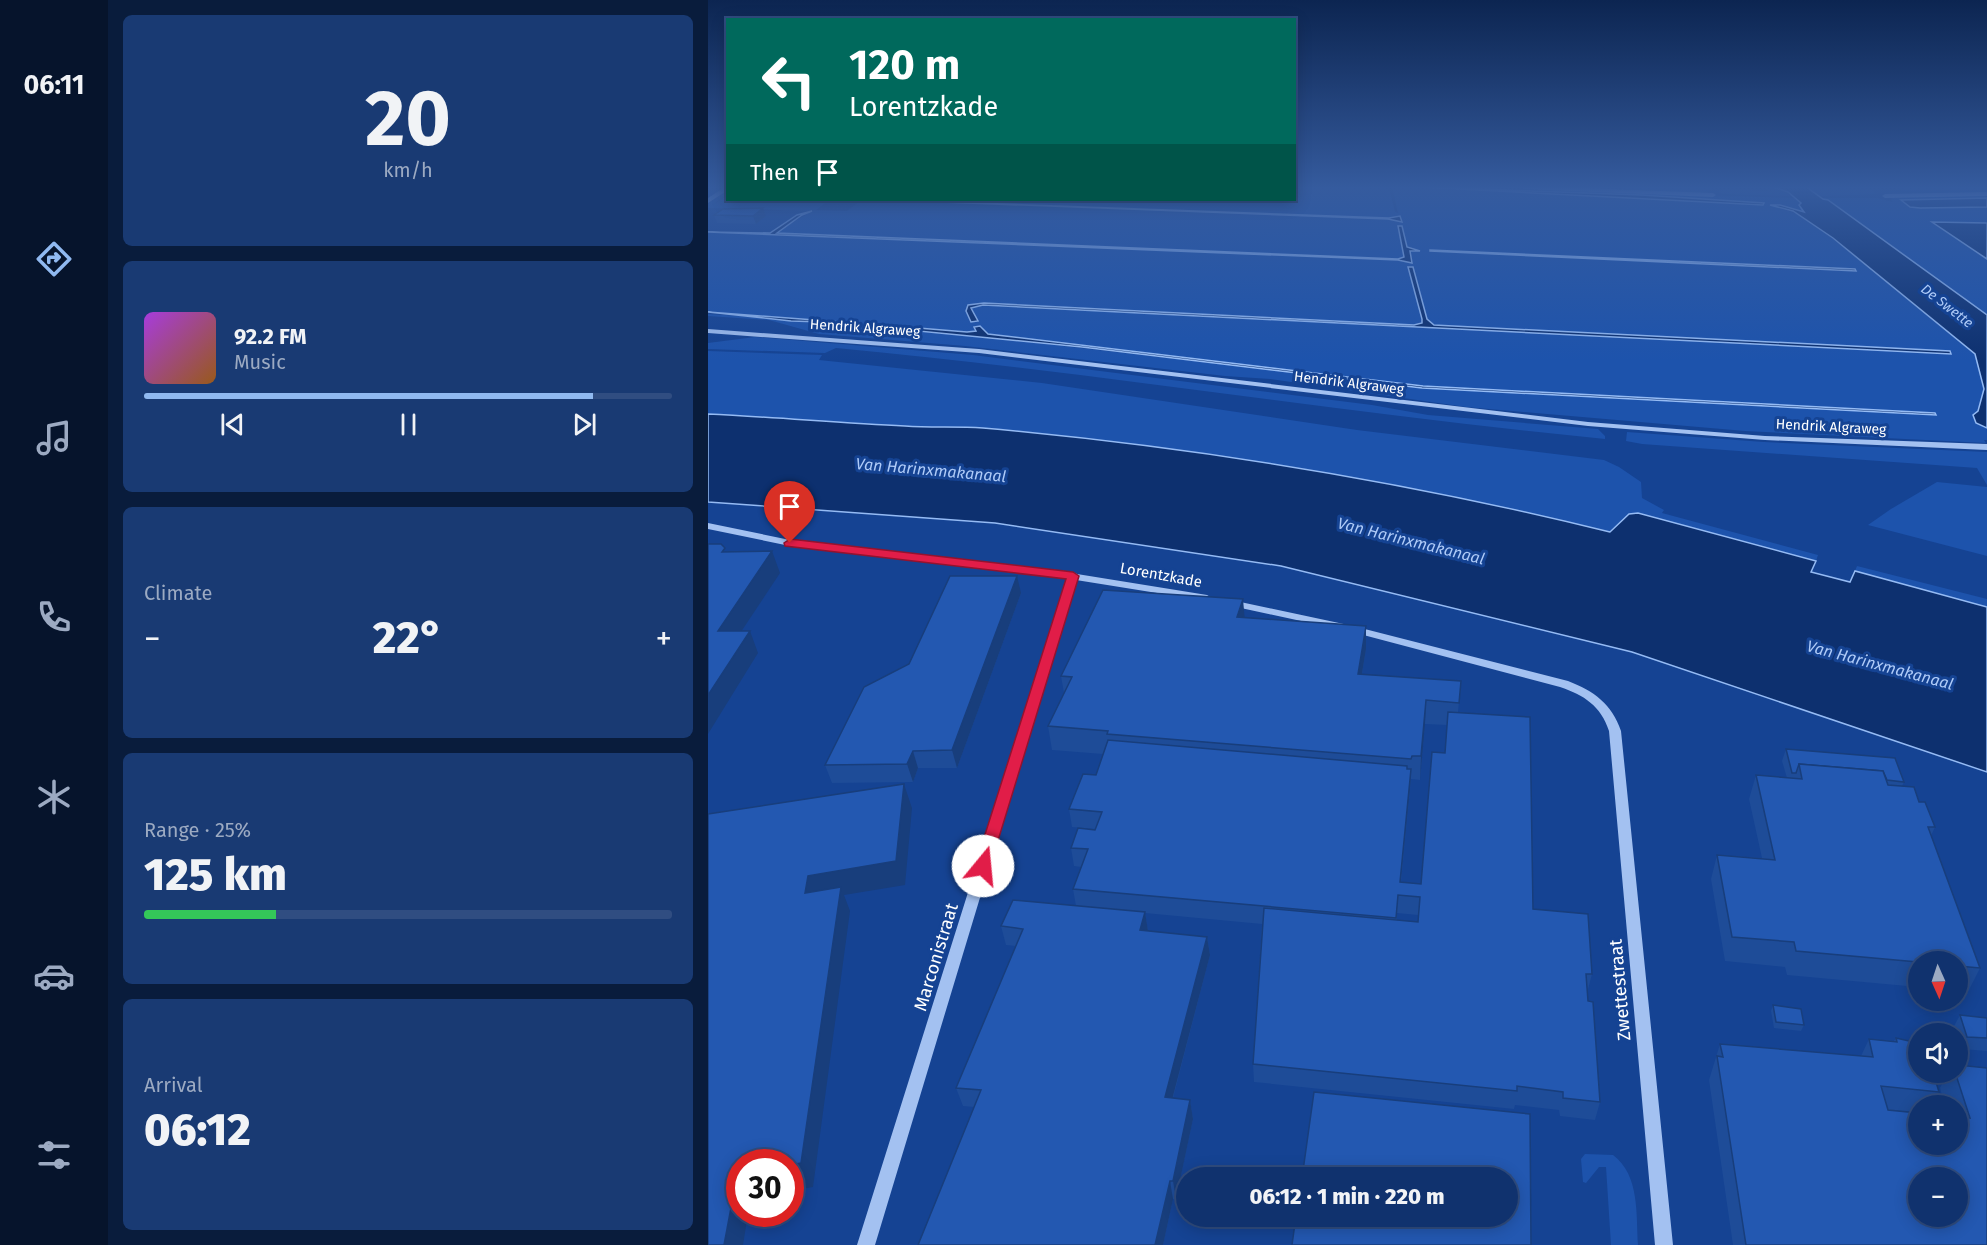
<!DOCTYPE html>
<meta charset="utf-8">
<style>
body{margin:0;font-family:"Fira Sans",sans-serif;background:#193a73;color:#f1f3f6;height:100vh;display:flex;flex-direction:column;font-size:22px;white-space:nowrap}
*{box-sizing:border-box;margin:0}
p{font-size:20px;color:#9caac2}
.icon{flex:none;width:33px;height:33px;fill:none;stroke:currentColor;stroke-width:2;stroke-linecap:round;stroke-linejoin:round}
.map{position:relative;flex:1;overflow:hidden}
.panel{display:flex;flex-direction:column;gap:15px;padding:15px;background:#091c3c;width:600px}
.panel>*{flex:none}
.banner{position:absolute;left:18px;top:18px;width:570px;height:183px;border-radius:0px;box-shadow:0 3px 15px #0003,0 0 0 2px #304d81;background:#00695c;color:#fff;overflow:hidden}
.needle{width:39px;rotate:177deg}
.tools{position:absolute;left:1200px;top:951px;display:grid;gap:12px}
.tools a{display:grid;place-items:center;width:60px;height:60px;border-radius:50%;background:#10326e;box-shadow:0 3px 15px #0003,0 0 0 2px #304d81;font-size:30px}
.speed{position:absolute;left:18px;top:1149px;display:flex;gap:12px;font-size:30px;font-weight:700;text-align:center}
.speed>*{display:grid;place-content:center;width:78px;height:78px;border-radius:50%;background:#10326e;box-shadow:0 3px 15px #0003,0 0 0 2px #304d81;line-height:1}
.speed .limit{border:9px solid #d22;background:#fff;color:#111}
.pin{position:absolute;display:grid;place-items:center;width:51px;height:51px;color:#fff;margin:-62px -26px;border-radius:50% 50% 50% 0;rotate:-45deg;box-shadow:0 0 6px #0007}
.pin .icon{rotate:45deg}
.me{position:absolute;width:66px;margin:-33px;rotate:17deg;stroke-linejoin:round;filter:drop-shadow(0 0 4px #0008)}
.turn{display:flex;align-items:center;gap:21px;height:126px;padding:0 24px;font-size:27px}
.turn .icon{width:78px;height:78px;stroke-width:2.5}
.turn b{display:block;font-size:42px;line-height:51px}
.then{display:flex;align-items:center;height:57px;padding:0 24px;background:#0003;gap:12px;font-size:22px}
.big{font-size:45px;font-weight:800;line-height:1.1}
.panel .tile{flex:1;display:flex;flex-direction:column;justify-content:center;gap:9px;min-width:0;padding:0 21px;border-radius:9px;background:#193a73}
.panel .dial{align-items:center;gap:0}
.dial b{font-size:78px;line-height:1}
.song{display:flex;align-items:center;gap:18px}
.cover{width:72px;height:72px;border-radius:9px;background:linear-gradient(135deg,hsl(280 70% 55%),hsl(30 70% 35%))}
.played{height:6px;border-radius:3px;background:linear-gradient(90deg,#90b9f0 85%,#304d81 85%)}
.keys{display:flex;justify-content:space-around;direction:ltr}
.heat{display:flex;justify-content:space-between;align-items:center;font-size:33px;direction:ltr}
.charge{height:9px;border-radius:4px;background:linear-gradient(90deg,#34c759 25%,#304d81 0)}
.trip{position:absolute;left:468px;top:1167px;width:342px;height:60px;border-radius:30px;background:#10326e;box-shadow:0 3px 15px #0003,0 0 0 2px #304d81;font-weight:800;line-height:60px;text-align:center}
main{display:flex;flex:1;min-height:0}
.menu{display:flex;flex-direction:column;width:108px;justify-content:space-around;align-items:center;background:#06142c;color:#9caac2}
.menu .icon{width:42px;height:42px}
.menu .active{color:#90b9f0}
.menu b{font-size:27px;color:#f1f3f6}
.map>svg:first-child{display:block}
</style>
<main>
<nav class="menu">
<b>06:11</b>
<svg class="icon active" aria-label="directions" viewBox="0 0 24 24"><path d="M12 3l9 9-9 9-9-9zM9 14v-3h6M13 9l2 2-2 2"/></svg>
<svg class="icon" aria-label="music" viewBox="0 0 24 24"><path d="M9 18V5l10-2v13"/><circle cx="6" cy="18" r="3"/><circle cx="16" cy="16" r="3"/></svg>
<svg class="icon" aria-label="phone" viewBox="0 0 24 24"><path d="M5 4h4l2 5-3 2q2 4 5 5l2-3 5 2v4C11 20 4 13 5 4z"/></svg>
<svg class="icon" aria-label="climate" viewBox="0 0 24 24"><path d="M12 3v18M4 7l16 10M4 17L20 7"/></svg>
<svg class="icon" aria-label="car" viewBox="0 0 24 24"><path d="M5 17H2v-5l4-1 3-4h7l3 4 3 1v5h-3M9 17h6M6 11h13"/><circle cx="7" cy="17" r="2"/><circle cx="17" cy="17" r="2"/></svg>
<svg class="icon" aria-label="filters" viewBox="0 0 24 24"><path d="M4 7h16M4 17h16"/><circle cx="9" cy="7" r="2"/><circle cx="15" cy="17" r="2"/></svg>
</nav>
<section class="panel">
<div class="tile dial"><b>20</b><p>km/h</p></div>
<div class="tile">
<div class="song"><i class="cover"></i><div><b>92.2 FM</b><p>Music</p></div></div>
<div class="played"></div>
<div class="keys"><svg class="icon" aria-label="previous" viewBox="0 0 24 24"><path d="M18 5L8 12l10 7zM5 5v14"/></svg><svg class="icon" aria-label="pause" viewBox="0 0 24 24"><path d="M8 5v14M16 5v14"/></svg><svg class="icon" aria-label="next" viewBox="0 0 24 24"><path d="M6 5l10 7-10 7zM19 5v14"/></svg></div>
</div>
<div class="tile"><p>Climate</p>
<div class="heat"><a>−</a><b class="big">22°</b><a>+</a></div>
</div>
<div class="tile"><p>Range · 25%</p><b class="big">125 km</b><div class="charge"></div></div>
<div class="tile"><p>Arrival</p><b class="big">06:12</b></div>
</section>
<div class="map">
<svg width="1279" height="1245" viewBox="0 0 1279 1245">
<rect width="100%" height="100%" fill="#154393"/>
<g fill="#1d53ac" fill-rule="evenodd">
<path d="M587,187H681L687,212L690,213L684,187L883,194L1055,205L986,198L738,187L1086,198L1093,203L1096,212L1072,205H1063L1092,215L1124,238L1267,354L1276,389L1268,423L1279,428V440H1276L1278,443L1037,431L758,407L562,379L517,376L257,346L111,334L61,320L0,316V314L145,323L0,312V232L690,260L704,263L702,251H711L699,247L694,226H690L697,257L690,259L72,234L69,232L104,211L0,208V204L19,190V194L3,206L19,196L20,200H121L108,210L139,211L153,200H182L680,219L693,222L692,216L681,218L211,200H586ZM722,251L1147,269L1148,270ZM705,267L719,319L726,325L1243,353L275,305L263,308L269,321L260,305L276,303L706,325L714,322ZM161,324L259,332L269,330L272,326L280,334L715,386L1228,415L733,389Z"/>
<path d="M885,187H1029L1006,188L999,192L991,193Z"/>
<path d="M1056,187H1066L1084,196L1015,194L1010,191C1026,185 1043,192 1060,191Z"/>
<path d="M1099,187L1163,189L1169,194L1113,196Z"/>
<path d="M1185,187H1279V190L1197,191Z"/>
<path d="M1279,196V198L1194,200L1212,208L1279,207V223H1225L1279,259V315L1115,198H1169L1185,202L1183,199L1185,198Z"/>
<path d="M47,337L265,355L664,405L720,415L890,429L897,436V439C640,414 385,372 128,348L117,353L0,349V343Z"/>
<path d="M0,351L114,355L111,360L334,383L649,430L896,460L911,467L933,482L934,498L956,510L954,513L1110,555L1108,561L930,513L921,514L903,532C696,482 486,447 275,428C249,426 223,428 197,426C131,423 66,418 0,414Z"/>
<path d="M919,432L1056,442L1279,452V485L1269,468L934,444L918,441Z"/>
<path d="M1229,482L1279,487V556L1160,525L1183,509Z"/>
<path d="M1149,566L1279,599V607L1147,571Z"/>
<path d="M877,1154L905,1155C932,1175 928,1215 930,1245H903L898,1167H891L878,1183L875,1182L873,1159Z"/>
</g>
<g fill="#0d306f" stroke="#95bbf4" stroke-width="1.5">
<path d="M714,187L934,195L1056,203L1055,205Z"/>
<path d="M1066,187H1102L1100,188L1115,199L1120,200L1279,315V428L1268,423L1265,415L1270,411L1276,389L1267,354L1125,238L1085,211L1062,205H1072L1096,212L1091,205L1093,203L1080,192Z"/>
<path d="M1279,198V207L1212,208L1202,207L1193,200Z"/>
<path d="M182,200L681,218L692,216L694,222L680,219Z"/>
<path d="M104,211L94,215L69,233L690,259L696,257L690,226H694L699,247L712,251H702L704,263L690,260L0,232L62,233L89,215Z"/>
<path d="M1224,222L1279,223V259Z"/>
<path d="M722,250L1147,269L1148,271L722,251Z"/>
<path d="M700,267H705L719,319L726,325L1242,351L1243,354L275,305L263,308L270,321L263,322L258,311L260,305L276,303L706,325L714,323V319Z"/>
<path d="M0,312L146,323L83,321Z"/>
<path d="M161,324L259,332L268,331L266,327L272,326L280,334L715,386L1227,413L1228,415L714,388L374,347L159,326Z"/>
<path d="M0,414C66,417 131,423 197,426C223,428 249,426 275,428C486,447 696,481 902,532L921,514L930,513L1108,561L1103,572L1142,582L1147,571L1279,607V772L924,652L573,566L287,523L0,502Z"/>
</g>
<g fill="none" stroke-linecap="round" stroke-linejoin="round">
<g fill="#a3c1f1" fill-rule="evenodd">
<path d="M17,187H20V190L0,203V198Z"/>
<path d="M813,187H848L1005,193L1008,195L1005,197L816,189Z"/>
<path d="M1279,192V196L1177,198L1174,196L1177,194Z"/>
<path d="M0,329L271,349L880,422L1057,436L1279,444V450L1057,440L880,426L271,353L0,333Z"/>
<path d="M0,523L82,540L365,572L369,574L499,595L504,598L499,601L368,580L167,1245H149L359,578L313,571L82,546L0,529Z"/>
<path d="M523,600L645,626L860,681C886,691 904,704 913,731L965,1245H947L901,731C893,706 876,695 852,687L644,632L519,605L518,603Z"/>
</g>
</g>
<g fill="#1e4c98" fill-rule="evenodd">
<path d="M6,215L58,216L48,224L9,223Z"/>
<path d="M313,593L249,768H210L205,782L124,783L117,765L201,664Z"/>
<path d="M536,618L658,649L654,674L753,681L750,712L825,909L884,974L879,993L892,1102L887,1120L852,1116L851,1110L807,1105L806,1109L546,1082L545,1064L554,924L437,913L440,931L499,937L502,955L465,1098L482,1100L485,1119L468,1199H465L455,1245H210L266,1107L255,1106L248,1088L308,946L298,945L293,926L368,906L365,889L373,867L366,866L363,848L387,829L364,827L361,809L388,775L395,754L344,750L340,726L356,693L353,676ZM717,724L739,725L737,753L713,884L693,882L703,779L712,780ZM689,913L710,915V922L689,920Z"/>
<path d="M1078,749L1196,782L1194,786L1211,802L1227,827L1223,836L1272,968L1260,992L1250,991V962H1210V987L1079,975L1077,967L1017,961L1003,879L1009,855L1054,858L1041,799L1048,775L1079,778L1074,761Z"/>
<path d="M1065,1005L1096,1025L1093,1031L1066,1028L1063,1011Z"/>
<path d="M1252,1015L1279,1018V1051L1253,1049L1250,1040V1034H1247L1245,1028Z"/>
<path d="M1188,1038L1231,1092L1224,1106H1210V1144H1250V1106H1237L1232,1088L1240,1072H1250L1279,1068V1245H1025L1001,1080L1012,1044L1153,1056L1161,1039L1186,1041Z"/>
</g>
<g fill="#183e7c">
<path d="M55,208L58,216L48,224L45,216Z"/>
<path d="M64,551L72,573L19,653L10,631Z"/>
<path d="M309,576L313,593L249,768L244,750Z"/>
<path d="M535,599L537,622L529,617Z"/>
<path d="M658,626V649L650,697V674Z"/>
<path d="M42,631L50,653L0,734V695Z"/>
<path d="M718,700L717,724L712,780L713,756Z"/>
<path d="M205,751L210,768L205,782L199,764Z"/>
<path d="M703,769L702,787L691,895L692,882Z"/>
<path d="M196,784L204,808L197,885L136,895L142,911L105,1187L82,1191V1165L97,893L100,876Z"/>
<path d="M437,912L440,931L432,930Z"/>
<path d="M499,937L502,955L460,1115L457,1097Z"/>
<path d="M482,1100L485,1119L468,1199L465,1181Z"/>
<path d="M29,1176H32V1214H40L35,1245H16Z"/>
<path d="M462,1181L465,1199L455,1245H447Z"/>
</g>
<g fill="#2358b1" stroke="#183e7c" stroke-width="1.5" fill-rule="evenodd">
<path d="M55,208L45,216L6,215L15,209Z"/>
<path d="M0,544H13L17,548L14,552L64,551L10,631H42L0,695Z"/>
<path d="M242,576H309L244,750L205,751L199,764L117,765L156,687L201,664Z"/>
<path d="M395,590L535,599L529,617L658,626L650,674L753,681L751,703L718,700L713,756H704L703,759L399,734L400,731L340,726L364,677L353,676Z"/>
<path d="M740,712L822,717L825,909L880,914L884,974H878L880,1001L885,1002L892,1102L855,1098V1092L809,1086V1091L545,1064L556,908L710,922L712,897L690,895L688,918L365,889L380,849L363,848L370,828L387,830L394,812L361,809L375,774L388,775L400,740L699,766V769H703L692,882L713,884L724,752L737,753Z"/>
<path d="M1078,749L1187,758L1196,782L1179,780L1175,771L1091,764L1088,773H1084Z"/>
<path d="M1091,764L1175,771L1180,785L1206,787L1211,802H1217L1227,827H1220L1272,968L1250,966V962H1210L1088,951L1086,942L1024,937L1009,855L1067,860L1048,775L1094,779Z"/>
<path d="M196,784L188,861L100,876L97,893L133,887L93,1163L82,1165V1162H32V1176H29L16,1245H0V814Z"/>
<path d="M305,900L437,912L432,930L499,937L457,1097L482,1100L465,1181H462L447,1245H210L273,1090L248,1088L315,929L293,926Z"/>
<path d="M1065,1005L1093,1009L1096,1025L1068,1022Z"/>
<path d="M1252,1015L1279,1018V1038L1259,1037Z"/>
<path d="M1188,1038L1210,1043V1072H1225L1231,1092L1173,1086L1180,1110L1210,1113V1144H1250V1116L1262,1118L1247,1072H1250V1065L1279,1068V1245H1038L1009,1056L1015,1057L1012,1044L1165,1057L1161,1039L1189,1042ZM1210,1178H1250V1216H1210Z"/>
<path d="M606,1092L822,1114L823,1245H584L588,1216H800V1178H594Z"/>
</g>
<linearGradient id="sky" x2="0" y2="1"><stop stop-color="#0c2551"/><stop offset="0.52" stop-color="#355b9e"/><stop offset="1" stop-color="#355b9e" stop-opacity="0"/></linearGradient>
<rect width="1279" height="361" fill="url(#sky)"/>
<path fill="#e11d48" stroke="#92132f" stroke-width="1.5" d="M82,539L365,572L371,576L281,870H269L267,866L358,579L77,546L76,543Z"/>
<g text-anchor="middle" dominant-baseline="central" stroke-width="6" stroke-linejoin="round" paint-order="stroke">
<g font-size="14" font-style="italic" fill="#afcbf8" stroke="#154393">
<text transform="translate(1239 306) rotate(38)">De Swette</text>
</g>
<g font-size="14" fill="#fff" stroke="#154393">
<text transform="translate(157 328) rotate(4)">Hendrik Algraweg</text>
<text transform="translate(641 383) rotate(7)">Hendrik Algraweg</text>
<text transform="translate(1123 427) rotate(3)">Hendrik Algraweg</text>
</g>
<g font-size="15" fill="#fff" stroke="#154393">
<text transform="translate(453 575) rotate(10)">Lorentzkade</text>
</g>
<g font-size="16" font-style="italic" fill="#afcbf8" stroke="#154393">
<text transform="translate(223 470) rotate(5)">Van Harinxmakanaal</text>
<text transform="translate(703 541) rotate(14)">Van Harinxmakanaal</text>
<text transform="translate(1172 665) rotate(15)">Van Harinxmakanaal</text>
</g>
<g font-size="18" fill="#fff" stroke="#154393">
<text transform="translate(228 957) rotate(-73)">Marconistraat</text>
<text transform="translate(912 990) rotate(-95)">Zwettestraat</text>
</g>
</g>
</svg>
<div class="tools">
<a><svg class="needle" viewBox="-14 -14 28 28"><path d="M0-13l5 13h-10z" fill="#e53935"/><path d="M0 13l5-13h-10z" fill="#9caac2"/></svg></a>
<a><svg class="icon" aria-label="sound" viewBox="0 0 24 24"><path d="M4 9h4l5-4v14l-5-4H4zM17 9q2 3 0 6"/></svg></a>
<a>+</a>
<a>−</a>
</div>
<div class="speed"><div class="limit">30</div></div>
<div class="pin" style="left:82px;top:543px;background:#d93025"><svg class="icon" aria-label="arrive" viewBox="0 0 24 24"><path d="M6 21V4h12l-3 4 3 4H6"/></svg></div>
<svg class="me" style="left:275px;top:866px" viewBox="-20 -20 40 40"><circle r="19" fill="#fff"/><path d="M0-13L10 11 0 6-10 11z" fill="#e11d48"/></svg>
<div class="trip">06:12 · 1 min · 220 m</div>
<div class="banner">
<div class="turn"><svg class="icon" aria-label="left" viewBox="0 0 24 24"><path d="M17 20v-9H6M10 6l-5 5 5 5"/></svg><div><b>120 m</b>Lorentzkade</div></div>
<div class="then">Then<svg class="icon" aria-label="arrive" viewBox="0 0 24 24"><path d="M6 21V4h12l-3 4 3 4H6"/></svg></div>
</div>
</div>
</main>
